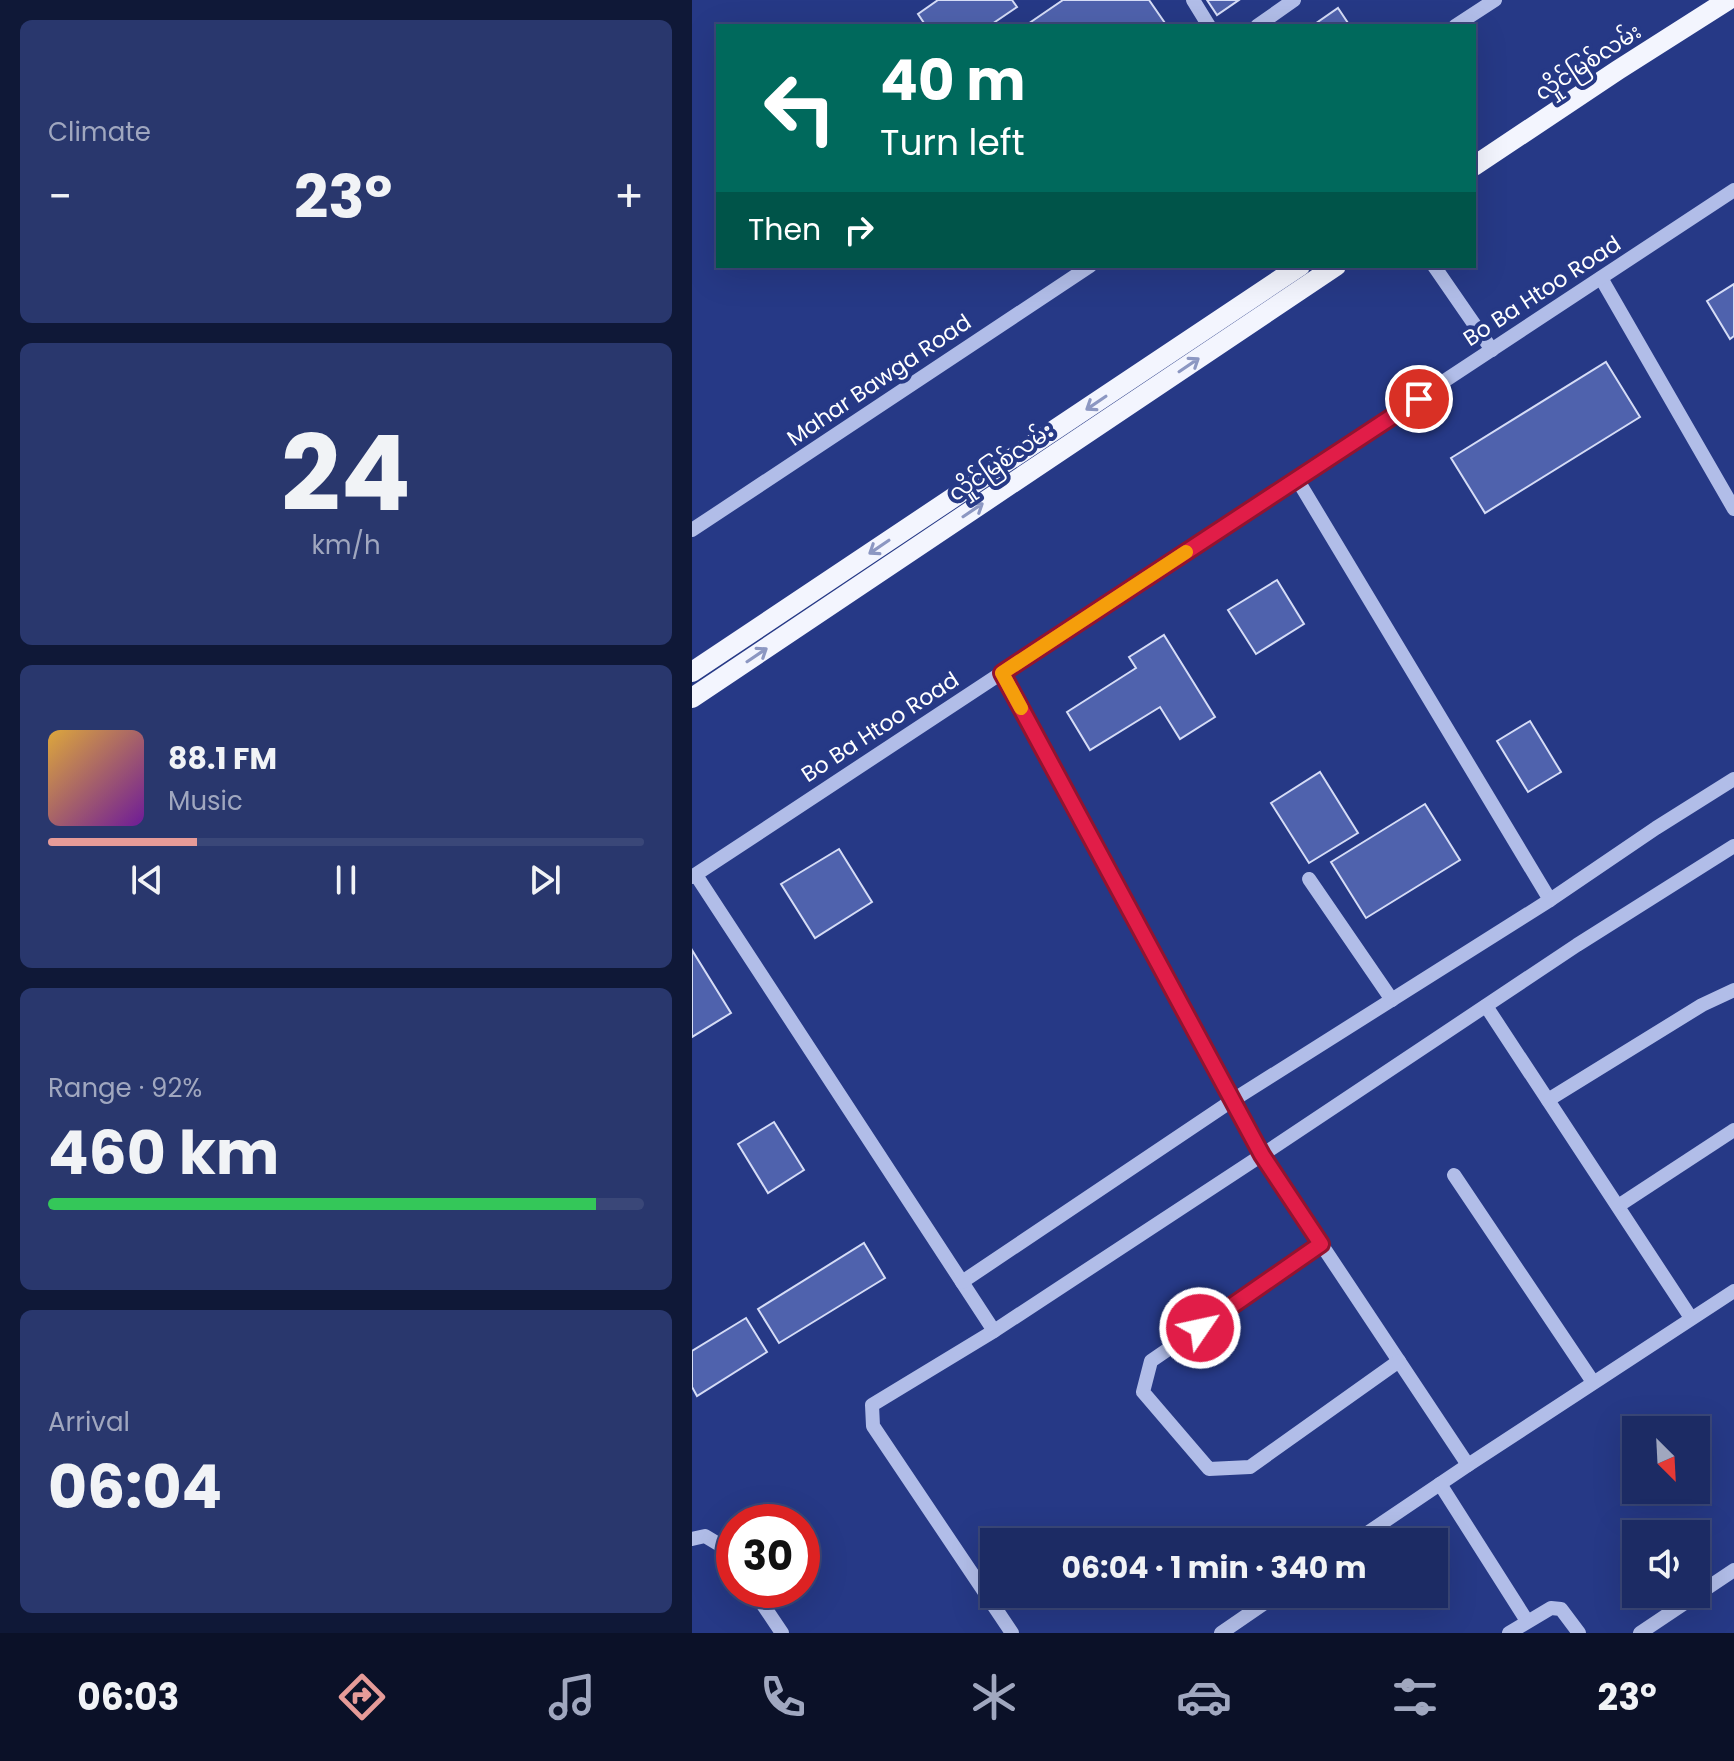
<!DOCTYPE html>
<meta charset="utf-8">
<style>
body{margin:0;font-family:Poppins,"Noto Sans Myanmar",sans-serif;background:#29376d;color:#f1f3f6;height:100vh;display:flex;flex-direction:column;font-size:30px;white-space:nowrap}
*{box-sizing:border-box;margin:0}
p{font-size:26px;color:#a0a7bf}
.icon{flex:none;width:44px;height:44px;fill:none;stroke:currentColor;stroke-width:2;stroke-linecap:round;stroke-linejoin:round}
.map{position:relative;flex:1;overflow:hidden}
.side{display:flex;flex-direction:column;gap:20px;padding:20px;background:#0f1837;width:692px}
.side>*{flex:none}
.banner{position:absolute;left:24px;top:24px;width:760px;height:244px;border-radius:0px;box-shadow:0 8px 32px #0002,0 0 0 2px #3a4778;background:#00695c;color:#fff;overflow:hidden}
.needle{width:52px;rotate:156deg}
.fabs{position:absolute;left:930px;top:1416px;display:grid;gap:16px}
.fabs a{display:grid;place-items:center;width:88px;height:88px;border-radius:0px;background:#1c2b64;box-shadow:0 8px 32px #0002,0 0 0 2px #3a4778;font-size:40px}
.speed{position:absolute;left:24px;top:1504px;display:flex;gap:16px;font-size:40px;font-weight:700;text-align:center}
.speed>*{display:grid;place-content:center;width:104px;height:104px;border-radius:50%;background:#1c2b64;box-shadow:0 8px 32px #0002,0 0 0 2px #3a4778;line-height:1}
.speed .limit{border:12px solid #d22;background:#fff;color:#111}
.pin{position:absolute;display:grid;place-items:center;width:68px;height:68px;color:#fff;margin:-34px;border:4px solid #fff;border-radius:50%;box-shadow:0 2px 8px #0007}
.me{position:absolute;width:88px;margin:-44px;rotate:56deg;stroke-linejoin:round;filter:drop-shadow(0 0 6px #0008)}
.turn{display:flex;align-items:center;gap:28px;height:168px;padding:0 32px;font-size:36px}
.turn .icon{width:104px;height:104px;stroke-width:2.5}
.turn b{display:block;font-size:56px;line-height:68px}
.then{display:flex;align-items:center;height:76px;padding:0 32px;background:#0003;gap:16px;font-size:30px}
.big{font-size:60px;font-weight:700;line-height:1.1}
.side .tile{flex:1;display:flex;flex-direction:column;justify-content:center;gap:12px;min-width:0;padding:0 28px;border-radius:12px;background:#29376d}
.side .dial{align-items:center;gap:0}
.dial b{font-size:104px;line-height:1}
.song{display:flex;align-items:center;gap:24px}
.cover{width:96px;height:96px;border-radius:12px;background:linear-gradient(135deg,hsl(40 70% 55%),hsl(280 70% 35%))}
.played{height:8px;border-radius:4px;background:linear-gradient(90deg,#e69b98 25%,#3a4778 25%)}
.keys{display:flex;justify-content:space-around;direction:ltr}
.heat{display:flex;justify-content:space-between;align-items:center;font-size:44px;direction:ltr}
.charge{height:12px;border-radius:6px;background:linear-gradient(90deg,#34c759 92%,#3a4778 0)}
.trip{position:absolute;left:288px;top:1528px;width:468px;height:80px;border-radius:0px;background:#1c2b64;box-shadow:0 8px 32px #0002,0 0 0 2px #3a4778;font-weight:700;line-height:80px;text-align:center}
.menu{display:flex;height:128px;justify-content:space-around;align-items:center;background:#0b1128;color:#a0a7bf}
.menu .icon{width:56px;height:56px}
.menu .active{color:#e69b98}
.menu b{font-size:36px;color:#f1f3f6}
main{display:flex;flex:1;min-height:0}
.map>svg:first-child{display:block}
</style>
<main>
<section class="side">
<div class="tile"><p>Climate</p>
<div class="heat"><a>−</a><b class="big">23°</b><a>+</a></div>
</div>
<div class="tile dial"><b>24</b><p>km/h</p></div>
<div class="tile">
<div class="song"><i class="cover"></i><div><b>88.1 FM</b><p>Music</p></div></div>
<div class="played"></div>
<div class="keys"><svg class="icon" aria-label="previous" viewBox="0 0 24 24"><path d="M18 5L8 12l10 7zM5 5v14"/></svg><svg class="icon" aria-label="pause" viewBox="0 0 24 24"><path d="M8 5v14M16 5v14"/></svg><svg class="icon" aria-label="next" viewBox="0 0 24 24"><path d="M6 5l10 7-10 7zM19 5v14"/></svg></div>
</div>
<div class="tile"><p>Range · 92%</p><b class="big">460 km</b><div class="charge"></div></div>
<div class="tile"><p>Arrival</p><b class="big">06:04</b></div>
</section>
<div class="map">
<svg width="1042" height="1633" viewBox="0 0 1042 1633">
<rect width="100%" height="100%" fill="#263986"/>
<g fill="#4f62ad" stroke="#d5dcf6" stroke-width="2">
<path d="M246,0H320L325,7L297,26H234L226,14Z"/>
<path d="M371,0H457L475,26H333Z"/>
<path d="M515,0H547L525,15Z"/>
<path d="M646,8L658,26H620Z"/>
<path d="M1042,284V336L1038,339L1015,301Z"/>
<path d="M914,362L948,417L793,513L759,458Z"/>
<path d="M585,580L612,624L564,654L536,610Z"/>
<path d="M472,635L523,717L488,739L468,707L398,750L375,712L444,668L437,657Z"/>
<path d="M838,721L869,772L836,792L805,741Z"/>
<path d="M628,772L666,833L617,863L579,803Z"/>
<path d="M733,804L768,860L674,918L639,862Z"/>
<path d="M147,849L180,902L123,938L89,884Z"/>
<path d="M0,950L39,1013L0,1037Z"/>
<path d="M82,1122L112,1170L76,1193L46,1144Z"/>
<path d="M172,1243L193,1278L87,1343L66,1309Z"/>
<path d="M54,1318L75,1352L5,1396L0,1387V1351Z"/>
</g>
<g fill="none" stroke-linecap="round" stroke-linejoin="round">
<g stroke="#b1bde8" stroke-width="14">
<path d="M501,0L517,26"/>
<path d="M565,26L602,0"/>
<path d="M763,26L803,0"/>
<path d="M742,266L800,350"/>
<path d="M909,278L1042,509"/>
<path d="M605,479L858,900"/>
<path d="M0,530L398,266"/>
<path d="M310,673L570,1155L776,1465"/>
<path d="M4,875L302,1331"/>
<path d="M0,877L1042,190"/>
<path d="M617,879L700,1000"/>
<path d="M794,1006L999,1318"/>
<path d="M856,1100L1010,1005L1042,990"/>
<path d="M762,1175L901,1382"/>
<path d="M926,1206L1042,1130"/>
<path d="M629,1244L459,1361L451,1392L517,1469L558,1467L707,1361"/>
<path d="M270,1282L541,1100L858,900L964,828L1042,779"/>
<path d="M748,1484L835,1621"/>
<path d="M0,1539L13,1536L33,1548L42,1562"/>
<path d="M662,1542L776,1465L1042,1291"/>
<path d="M61,1590L90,1633"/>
<path d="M320,1633L181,1426L180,1405L302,1331L570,1155L885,945L1042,846"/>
<path d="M529,1633L586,1594"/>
<path d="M817,1633L859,1608L869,1609L887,1633"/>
<path d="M948,1633L1042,1570"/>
</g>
<g stroke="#f3f5fe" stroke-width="20">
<path d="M782,166L926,70L1036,0"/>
<path d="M0,672L608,266"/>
<path d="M0,698L644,266"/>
</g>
</g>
<defs><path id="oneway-shaft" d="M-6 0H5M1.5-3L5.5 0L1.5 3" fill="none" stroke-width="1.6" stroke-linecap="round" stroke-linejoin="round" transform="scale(2)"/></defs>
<g stroke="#8c97c2">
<use href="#oneway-shaft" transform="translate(497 365) rotate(-34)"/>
<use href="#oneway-shaft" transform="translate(404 403) rotate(146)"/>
<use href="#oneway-shaft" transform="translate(281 510) rotate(-34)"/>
<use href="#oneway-shaft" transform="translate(187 547) rotate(146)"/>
<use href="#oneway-shaft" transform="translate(65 655) rotate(-34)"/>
</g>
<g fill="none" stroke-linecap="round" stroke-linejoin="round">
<g stroke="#92132f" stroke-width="20">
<path id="route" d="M508,1328L629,1244L570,1155L310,673L727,399"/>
</g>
<use href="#route" stroke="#e11d48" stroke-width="14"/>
<path stroke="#f59e0b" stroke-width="14" d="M329,708L310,673L494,552"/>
</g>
<g text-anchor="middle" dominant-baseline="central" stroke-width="8" stroke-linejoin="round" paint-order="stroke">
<g font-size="22" fill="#fff" stroke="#263986">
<text transform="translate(896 62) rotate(-33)">လှိုင်မြစ်လမ်း</text>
<text transform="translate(850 291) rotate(-33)">Bo Ba Htoo Road</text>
<text transform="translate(187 380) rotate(-34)">Mahar Bawga Road</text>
<text transform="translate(309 462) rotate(-34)">လှိုင်မြစ်လမ်း</text>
<text transform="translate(188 727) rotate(-33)">Bo Ba Htoo Road</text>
</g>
</g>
</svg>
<div class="fabs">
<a><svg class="needle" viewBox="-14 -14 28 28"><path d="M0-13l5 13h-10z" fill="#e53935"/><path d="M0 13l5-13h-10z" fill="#a0a7bf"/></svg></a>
<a><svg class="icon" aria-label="sound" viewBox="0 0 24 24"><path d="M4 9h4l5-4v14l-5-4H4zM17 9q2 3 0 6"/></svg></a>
</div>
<div class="speed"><div class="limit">30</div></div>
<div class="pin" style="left:727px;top:399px;background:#d93025"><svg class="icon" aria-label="arrive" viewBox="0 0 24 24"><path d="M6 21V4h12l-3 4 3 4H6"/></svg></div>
<svg class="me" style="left:508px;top:1328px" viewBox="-20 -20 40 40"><circle r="17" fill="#e11d48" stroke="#fff" stroke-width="3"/><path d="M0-11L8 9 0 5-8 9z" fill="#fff"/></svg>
<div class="trip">06:04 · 1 min · 340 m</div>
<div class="banner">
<div class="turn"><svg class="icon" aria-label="left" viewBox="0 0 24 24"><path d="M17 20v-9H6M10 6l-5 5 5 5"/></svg><div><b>40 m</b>Turn left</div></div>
<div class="then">Then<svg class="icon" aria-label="right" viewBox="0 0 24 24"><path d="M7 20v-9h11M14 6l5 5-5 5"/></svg></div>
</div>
</div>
</main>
<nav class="menu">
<b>06:03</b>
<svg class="icon active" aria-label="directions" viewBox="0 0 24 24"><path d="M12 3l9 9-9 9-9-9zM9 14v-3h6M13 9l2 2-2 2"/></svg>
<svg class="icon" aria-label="music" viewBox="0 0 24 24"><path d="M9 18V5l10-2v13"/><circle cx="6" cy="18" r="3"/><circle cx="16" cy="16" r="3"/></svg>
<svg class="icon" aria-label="phone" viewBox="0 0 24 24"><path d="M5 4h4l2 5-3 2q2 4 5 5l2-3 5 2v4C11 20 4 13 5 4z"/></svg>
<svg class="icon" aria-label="climate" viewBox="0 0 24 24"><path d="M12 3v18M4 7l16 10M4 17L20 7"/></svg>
<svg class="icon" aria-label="car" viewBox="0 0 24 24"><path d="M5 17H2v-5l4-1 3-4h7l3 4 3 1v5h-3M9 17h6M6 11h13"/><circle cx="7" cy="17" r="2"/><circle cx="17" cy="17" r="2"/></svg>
<svg class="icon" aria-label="filters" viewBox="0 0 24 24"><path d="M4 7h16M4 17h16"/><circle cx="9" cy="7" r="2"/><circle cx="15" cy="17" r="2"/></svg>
<b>23°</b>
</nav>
